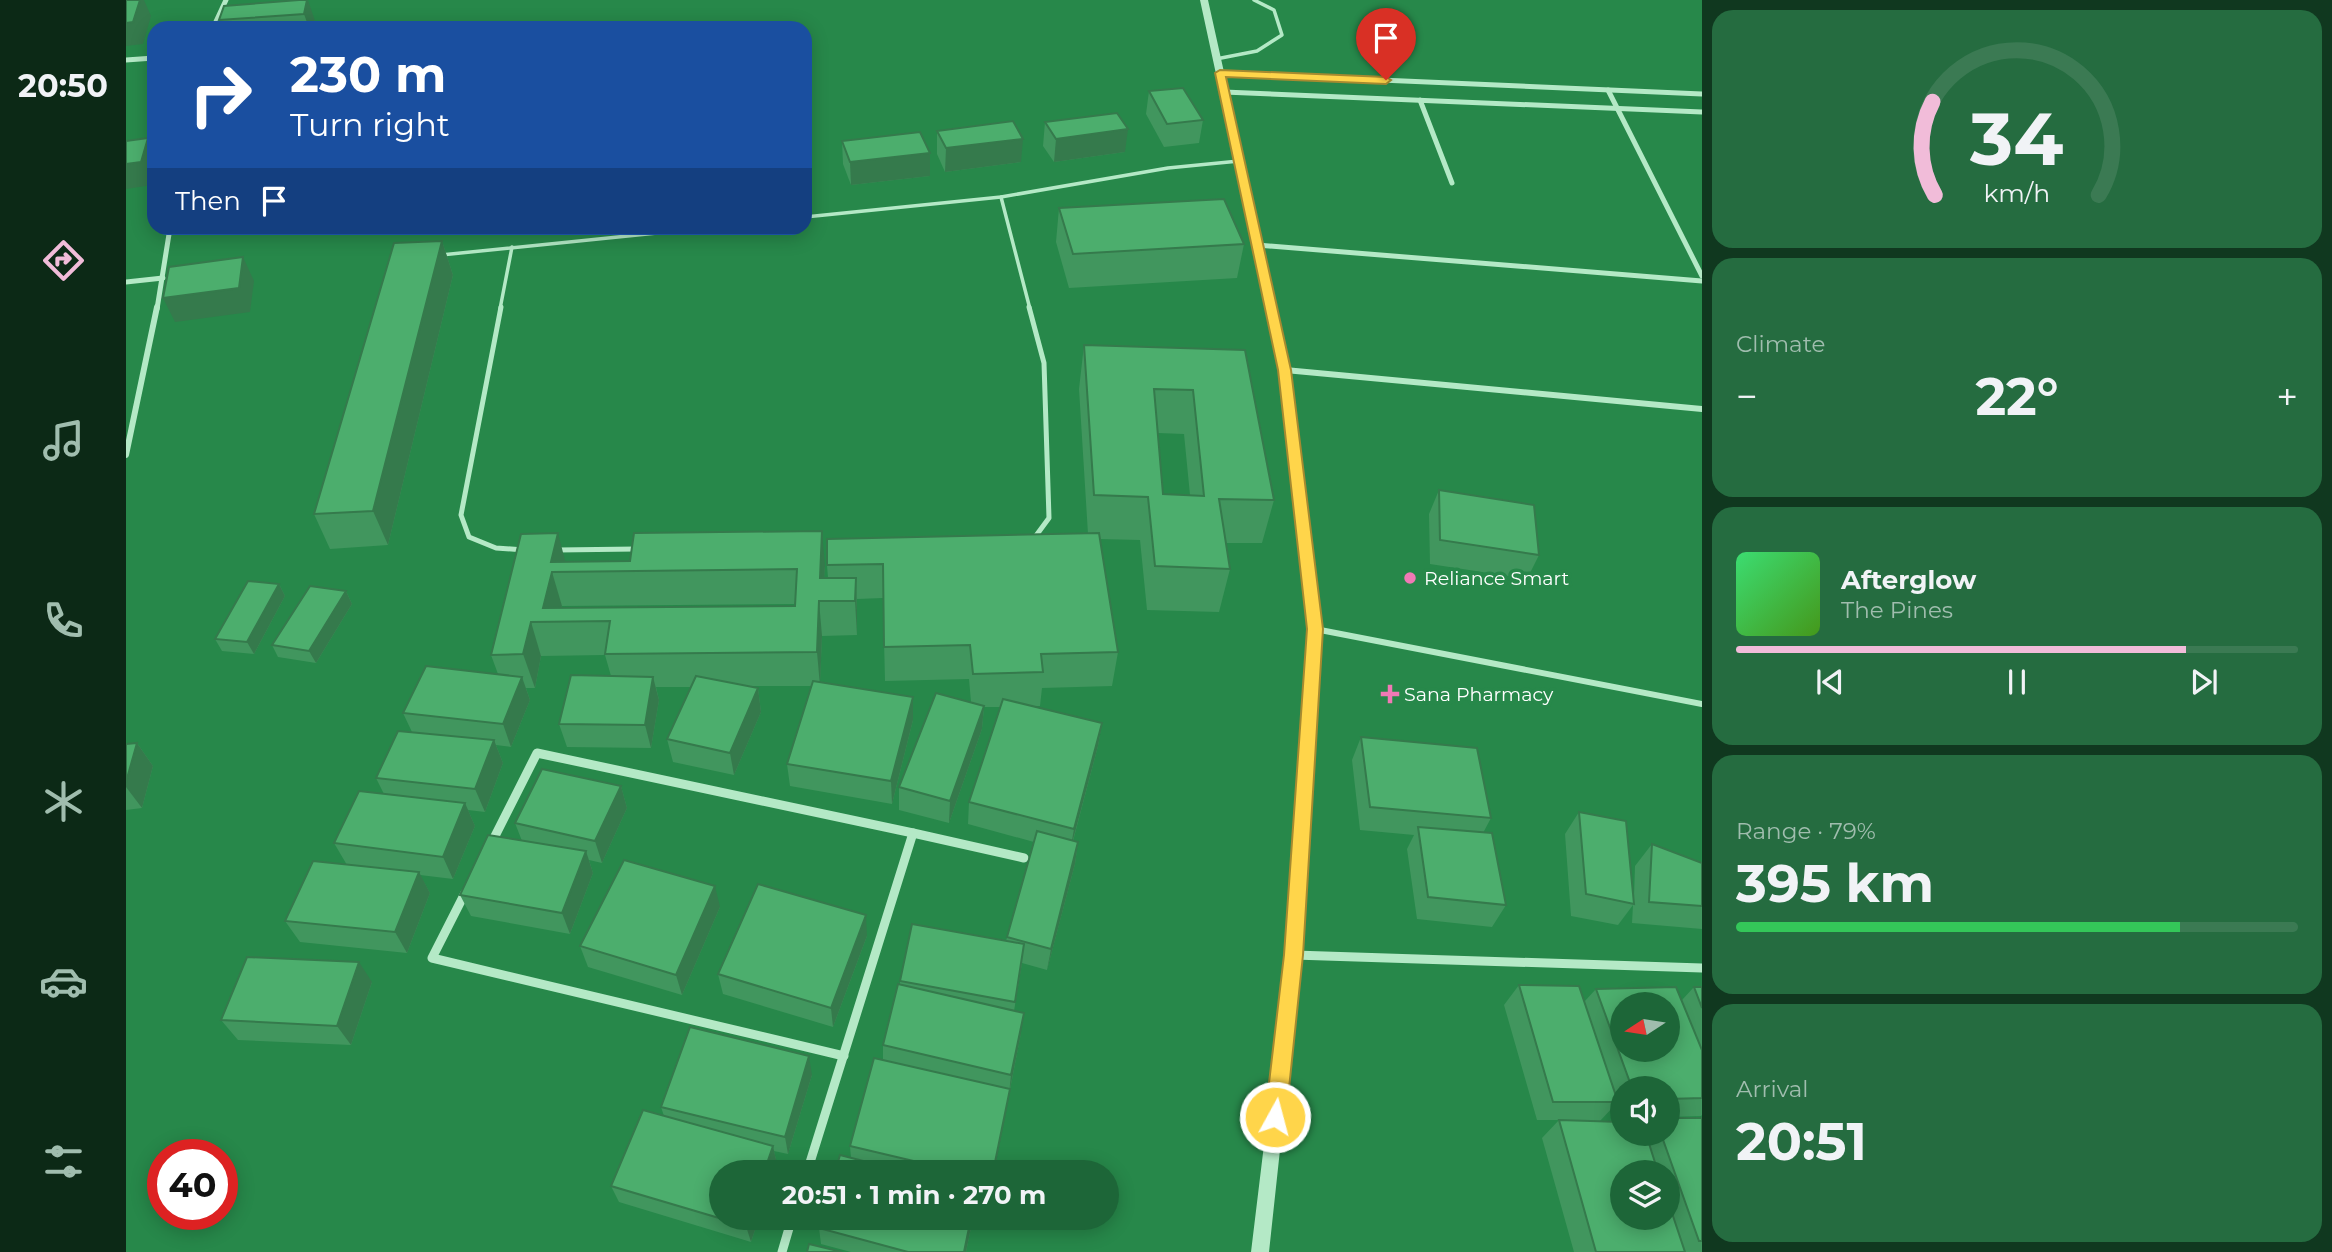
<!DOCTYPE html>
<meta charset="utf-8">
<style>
body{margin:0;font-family:Montserrat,sans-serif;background:#256c40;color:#f1f3f6;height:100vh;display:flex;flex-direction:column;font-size:26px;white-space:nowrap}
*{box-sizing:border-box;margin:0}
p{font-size:23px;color:#a0bdae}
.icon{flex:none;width:38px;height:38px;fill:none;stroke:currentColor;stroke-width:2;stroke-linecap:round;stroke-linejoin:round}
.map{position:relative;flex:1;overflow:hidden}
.panel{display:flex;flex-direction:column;gap:10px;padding:10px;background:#10381f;width:630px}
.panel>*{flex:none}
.hud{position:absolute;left:21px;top:21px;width:665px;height:214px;border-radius:21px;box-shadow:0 4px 18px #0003;background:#1a4fa0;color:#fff;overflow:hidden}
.needle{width:46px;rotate:258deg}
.tools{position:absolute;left:1484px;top:992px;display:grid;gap:14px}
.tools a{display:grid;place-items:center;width:70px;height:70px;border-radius:50%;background:#1d6638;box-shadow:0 4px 18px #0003;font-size:35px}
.speed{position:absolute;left:21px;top:1139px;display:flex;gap:14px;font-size:35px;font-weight:700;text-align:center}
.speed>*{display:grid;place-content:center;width:91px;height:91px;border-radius:50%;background:#1d6638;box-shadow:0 4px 18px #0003;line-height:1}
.speed .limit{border:10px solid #d22;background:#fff;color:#111}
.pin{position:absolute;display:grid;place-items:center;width:60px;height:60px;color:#fff;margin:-72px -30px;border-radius:50% 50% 50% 0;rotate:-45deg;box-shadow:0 0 7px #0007}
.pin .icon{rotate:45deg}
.me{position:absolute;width:77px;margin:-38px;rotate:7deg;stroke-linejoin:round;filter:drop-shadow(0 0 5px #0008)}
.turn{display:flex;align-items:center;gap:24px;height:147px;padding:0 28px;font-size:32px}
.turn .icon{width:91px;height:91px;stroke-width:2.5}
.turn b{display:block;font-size:49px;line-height:60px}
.then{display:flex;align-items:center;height:66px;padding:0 28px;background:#0003;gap:14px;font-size:26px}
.big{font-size:52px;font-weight:700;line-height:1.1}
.panel .widget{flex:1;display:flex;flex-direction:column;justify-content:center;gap:10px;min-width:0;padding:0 24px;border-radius:21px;background:#256c40}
.panel .dial{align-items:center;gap:0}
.dial svg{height:182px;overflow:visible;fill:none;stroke:#3b7a53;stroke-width:7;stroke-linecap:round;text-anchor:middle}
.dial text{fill:#f1f3f6;stroke:none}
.song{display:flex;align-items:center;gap:21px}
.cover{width:84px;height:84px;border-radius:10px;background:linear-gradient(135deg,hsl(140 70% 55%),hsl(100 70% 35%))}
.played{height:7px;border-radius:4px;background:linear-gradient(90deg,#f1bcd9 80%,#3b7a53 80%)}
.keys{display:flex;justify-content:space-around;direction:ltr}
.heat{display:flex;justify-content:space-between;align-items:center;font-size:38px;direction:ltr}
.charge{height:10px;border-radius:5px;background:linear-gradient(90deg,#34c759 79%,#3b7a53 0)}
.trip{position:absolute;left:583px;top:1160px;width:410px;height:70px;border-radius:35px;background:#1d6638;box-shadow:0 4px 18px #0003;font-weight:700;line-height:70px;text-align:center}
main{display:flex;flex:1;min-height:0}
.menu{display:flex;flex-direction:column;width:126px;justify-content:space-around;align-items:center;background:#0c2916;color:#a0bdae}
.menu .icon{width:49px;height:49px}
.menu .active{color:#f1bcd9}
.menu b{font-size:32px;color:#f1f3f6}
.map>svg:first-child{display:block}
</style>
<main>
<nav class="menu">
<b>20:50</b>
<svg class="icon active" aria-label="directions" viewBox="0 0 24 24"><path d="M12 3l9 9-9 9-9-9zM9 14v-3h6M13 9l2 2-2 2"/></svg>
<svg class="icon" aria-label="music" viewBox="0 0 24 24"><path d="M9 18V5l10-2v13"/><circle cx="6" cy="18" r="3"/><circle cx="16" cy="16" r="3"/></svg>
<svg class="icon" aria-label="phone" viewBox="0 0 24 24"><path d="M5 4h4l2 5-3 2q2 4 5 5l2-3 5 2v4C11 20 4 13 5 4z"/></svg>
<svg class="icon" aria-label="climate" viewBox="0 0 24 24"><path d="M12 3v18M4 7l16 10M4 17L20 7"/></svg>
<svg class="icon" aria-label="car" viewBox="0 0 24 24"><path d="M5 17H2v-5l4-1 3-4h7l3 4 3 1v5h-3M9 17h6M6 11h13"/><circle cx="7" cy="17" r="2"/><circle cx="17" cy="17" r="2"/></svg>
<svg class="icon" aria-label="filters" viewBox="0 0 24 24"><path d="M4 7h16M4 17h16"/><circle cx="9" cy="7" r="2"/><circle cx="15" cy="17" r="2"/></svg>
</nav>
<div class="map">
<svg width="1576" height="1252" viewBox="0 0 1576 1252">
<rect width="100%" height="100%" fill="#27884a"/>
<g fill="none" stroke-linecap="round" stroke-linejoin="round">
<g stroke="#b4e9c6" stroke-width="3.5">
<path d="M1090,59L1131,51L1156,35L1148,10L1128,0"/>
<path d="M875,197L904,309"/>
<path d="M679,217L875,197L1042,168L1113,161"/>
<path d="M315,255L580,228"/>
<path d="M374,309L386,247"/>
</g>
<g stroke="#b4e9c6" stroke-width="5">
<path d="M375,307L335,515L343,537L370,548L398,550"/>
<path d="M903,307L918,363L923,518L909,537"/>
<path d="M432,550L510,549"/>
</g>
<g stroke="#b4e9c6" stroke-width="5">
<path d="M87,28L100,0"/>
<path d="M0,60L28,58"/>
<path d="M1094,73L1576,94"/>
<path d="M1482,90L1576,276"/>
<path d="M1098,92L1576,112"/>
<path d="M1294,100L1326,183"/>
<path d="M1131,245L1576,281"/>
<path d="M0,282L37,278"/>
<path d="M31,309L44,228"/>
</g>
<g stroke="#b4e9c6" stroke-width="6">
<path d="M1159,370L1576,409"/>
<path d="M0,455L31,307"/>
<path d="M1189,629L1576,704"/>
</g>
<g stroke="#b4e9c6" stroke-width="9">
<path d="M787,833L898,858"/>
<path d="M366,842L411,753L787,833L681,1172"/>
<path d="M339,893L306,958L718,1056"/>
<path d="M1168,955L1576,968"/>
<path d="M656,1252L666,1218"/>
</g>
<path fill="#b4e9c6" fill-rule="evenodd" d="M1074,0H1082L1164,370L1195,629L1175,955L1143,1252H1125L1161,955L1183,629L1154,370Z"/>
</g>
<g fill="#41965e" fill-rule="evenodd">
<path d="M173,0L189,21L187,28H96L93,20Z"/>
<path d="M1023,91L1077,120L1073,143L1038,147L1020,114Z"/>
<path d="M919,122L999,152L928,162L917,146Z"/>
<path d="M811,131L895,162L819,172L811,154Z"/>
<path d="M716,141L804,153V176L725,185L717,164Z"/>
<path d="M933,208L1118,244L1111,278L943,288L930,242Z"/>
<path d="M316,241L327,275L262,545L204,549L188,514Z"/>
<path d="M958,345L1119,350L1148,500L1136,543H1100L1104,569L1093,612L1021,610L1014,540L973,539L992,652L986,686L916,688L914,706H907L976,723L972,746L947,841L952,842L949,864L921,970L896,963L888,1011L895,1033L868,1172H709L725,1158L724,1146L757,1060V1045L774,985V981L880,941L908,842L842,824L843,802L875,707H858L856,729L823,823L773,810V787L845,702L843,679L759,681L757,598L731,599V635L696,636L694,682L787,720L766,804L664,786L661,764L686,686H622L632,688L635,712L608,775L547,762L541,739L565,687H530L533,700L525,748L441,747L433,724L485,676L479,655L415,656L409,688H400L404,700L385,747L370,745L377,763L359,812L342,810L349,826L327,879L294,875L304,893L281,953L174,942L159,921L221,865L208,843L258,794L250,778L286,732L277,713L372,674L365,655L395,534L439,561L699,566L698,578H702L701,565L962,534L953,389ZM1032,433L1058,434L1064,495L1037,494ZM669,604V606L435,608L436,606Z"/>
<path d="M1313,490L1413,555L1401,579L1304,564L1303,514Z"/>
<path d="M153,584L159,596L128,654L96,651L89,639Z"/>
<path d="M220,591L226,604L190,663L152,657L146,645Z"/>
<path d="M1235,737L1365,818L1357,833L1380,905L1366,927L1291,919L1281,849L1288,835L1234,830L1226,760Z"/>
<path d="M11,743L27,766L16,808L0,810V744Z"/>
<path d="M495,786L501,808L476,863L463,860L467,873L444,934L345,916L334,895L396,841L389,823Z"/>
<path d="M1453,812L1508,897L1509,866L1526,844L1576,863V929L1506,923L1507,905L1492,925L1445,916L1439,834Z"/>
<path d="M594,907L556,995L462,967L454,946Z"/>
<path d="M741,936L707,1027L597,994L592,974Z"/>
<path d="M246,982L225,1045L112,1040L95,1020Z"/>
<path d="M1393,985L1458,1002L1470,989L1556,1000L1568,987H1576V1115L1575,1116L1542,1117V1088H1496V1118H1492L1488,1106L1474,1121L1496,1134H1542L1576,1118V1252H1448L1416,1138L1433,1120H1411L1378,1005ZM1496,1172H1542V1218Z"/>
<path d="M686,1075L662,1154L648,1151L651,1164L648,1172H595L633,1218L625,1242L493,1202L485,1186L538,1116L535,1107Z"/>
<path d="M847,1218L840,1252H725L695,1244L693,1228Z"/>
</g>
<g fill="#357a4c">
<path d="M14,0H18L25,16L17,44L0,46V23Z"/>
<path d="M182,0L189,21L187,28H183L178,14Z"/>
<path d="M1002,129L999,152L928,162L930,139Z"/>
<path d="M22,138L28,152V178L26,185L0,189V164Z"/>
<path d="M897,139L895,162L819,172L820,148Z"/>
<path d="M804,153V176L725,185L724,162Z"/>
<path d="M63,228H90L65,231Z"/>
<path d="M316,241L327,275L262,545L247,511Z"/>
<path d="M117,257L128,281L124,312L49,322L37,298Z"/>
<path d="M696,531L699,566L697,601L694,578Z"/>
<path d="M432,533L441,568L425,562Z"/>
<path d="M426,572L436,606L432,622L417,608Z"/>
<path d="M730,578L731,612V635L729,601Z"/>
<path d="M153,584L159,596L128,654L121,642Z"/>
<path d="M220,591L226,604L190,663L183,651Z"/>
<path d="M693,601L696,636L694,686L691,652Z"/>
<path d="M405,622L415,656L409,688L397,654Z"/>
<path d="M396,677L404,700L385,747L377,724Z"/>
<path d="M527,677L533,700L525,748L519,725Z"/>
<path d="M632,688L635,712L608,775L604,753Z"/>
<path d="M787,697V720L766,804L765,781Z"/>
<path d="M858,706L856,729L823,823L824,801Z"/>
<path d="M976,723L972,746L944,851L948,829Z"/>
<path d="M368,740L377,763L359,812L349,789Z"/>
<path d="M11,743L27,766L16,808L0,787V782Z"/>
<path d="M495,786L501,808L476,863L469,841Z"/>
<path d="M339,803L349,826L327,879L317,857Z"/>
<path d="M952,842L949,864L921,970L925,949Z"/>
<path d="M460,851L467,873L444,934L436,913Z"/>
<path d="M293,872L304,893L281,953L269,932Z"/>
<path d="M589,886L594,907L556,995L550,975Z"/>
<path d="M740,915L741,936L707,1027L705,1008Z"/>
<path d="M233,962L246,982L225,1045L211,1026Z"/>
<path d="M898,1013L895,1033L883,1094L885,1075Z"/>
<path d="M683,1056L686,1075L662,1154L659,1137Z"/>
<path d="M884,1089L881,1108L868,1172H867Z"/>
<path d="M647,1146L651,1164L648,1172H638Z"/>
<path d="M623,1218H633L625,1242L620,1226Z"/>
<path d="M845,1218H847L840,1252H838Z"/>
</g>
<g fill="#4cae6d" stroke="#357a4c" stroke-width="2" fill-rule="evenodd">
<path d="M0,0H14L7,22L0,23Z"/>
<path d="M173,0H181L178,14L93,20L98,6Z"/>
<path d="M1057,88L1077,120L1041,124L1023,91Z"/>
<path d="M991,113L1002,129L930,139L919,122Z"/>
<path d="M887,121L897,139L820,148L811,131Z"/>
<path d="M794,132L804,153L724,162L716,141Z"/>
<path d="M22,138L15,162L0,164V141Z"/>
<path d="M1098,199L1118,244L947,254L933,208Z"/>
<path d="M316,241L247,511L188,514L268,243Z"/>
<path d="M117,257L113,288L37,298L43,267Z"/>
<path d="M958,345L1119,350L1148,500L1093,499L1104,569L1029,566L1022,497L968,495ZM1028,389L1067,390L1078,496L1037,494Z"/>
<path d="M1313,490L1408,505L1413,555L1314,540Z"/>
<path d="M696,531L694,578H730L729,601H693L691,652L479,654L484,621L405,622L397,654L365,655L395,534L432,533L425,562L504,561L508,533ZM671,569L669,606L417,608L426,572Z"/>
<path d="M973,533L992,652L915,654L917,672L847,674L844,645L758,647L757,564L701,565V539Z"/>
<path d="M122,581L153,584L121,642L89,639Z"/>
<path d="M184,586L220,591L183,651L146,645Z"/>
<path d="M300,666L396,677L377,724L277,713Z"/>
<path d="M445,675L527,677L519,725L433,724Z"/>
<path d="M570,676L632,688L604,753L541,739Z"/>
<path d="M687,681L787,697L765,781L661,764Z"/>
<path d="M810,693L858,706L824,801L773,787Z"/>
<path d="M877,699L976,723L948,829L843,802Z"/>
<path d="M272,731L368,740L349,789L250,778Z"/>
<path d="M1235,737L1351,748L1365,818L1244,807Z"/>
<path d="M11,743L0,782V744Z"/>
<path d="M416,769L495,786L469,841L389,823Z"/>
<path d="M233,791L339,803L317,857L208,843Z"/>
<path d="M1453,812L1500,821L1508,904L1460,894Z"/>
<path d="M1292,827L1366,833L1380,905L1302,897Z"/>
<path d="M911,831L952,842L925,949L881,937Z"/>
<path d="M362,835L460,851L436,913L334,895Z"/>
<path d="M1526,844L1576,863V906L1523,902Z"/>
<path d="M498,860L589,886L550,975L454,946Z"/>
<path d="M187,861L293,872L269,932L159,921Z"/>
<path d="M632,884L740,915L705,1008L592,974Z"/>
<path d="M786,924L898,944L889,1002L774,981Z"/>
<path d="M121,957L233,962L211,1026L95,1020Z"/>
<path d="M772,984L898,1013L885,1075L757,1045Z"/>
<path d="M1393,985L1453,986L1492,1102H1427Z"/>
<path d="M1550,987L1576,1050V1098L1542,1099V1088H1506L1470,989ZM1496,1004H1542V1050H1496Z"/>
<path d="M1568,987H1576V1008Z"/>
<path d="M564,1027L683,1056L659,1137L535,1107Z"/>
<path d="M748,1058L884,1089L867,1172H834L724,1146Z"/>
<path d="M517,1110L647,1146L638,1172H595V1218H623L620,1226L485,1186Z"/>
<path d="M1542,1118H1576V1241H1573L1535,1134H1542Z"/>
<path d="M1433,1120L1496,1122V1134H1520L1532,1172H1496V1218H1542V1201L1559,1252H1470Z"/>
<path d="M714,1155L780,1172H709Z"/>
<path d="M696,1218H845L838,1252H782L693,1228Z"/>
<path d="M683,1244L716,1252H681Z"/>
</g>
<path fill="#ffd54a" stroke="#a68a30" stroke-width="2" d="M1094,70L1260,77L1265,80L1260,84L1100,77L1165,370L1197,629L1177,955L1160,1117L1157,1124L1149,1128L1142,1124L1139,1117L1158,955L1181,629L1152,370L1089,73Z"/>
<g fill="#f179b5" stroke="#27884a" stroke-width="2.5">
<circle cx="1284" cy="578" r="7"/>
<path d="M1260.5 683.5h7v7h7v7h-7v7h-7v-7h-7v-7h7z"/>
</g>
<g text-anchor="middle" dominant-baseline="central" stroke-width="7" stroke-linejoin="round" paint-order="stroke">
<g font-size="19" fill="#fff" stroke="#27884a" text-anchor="start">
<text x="1298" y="578">Reliance Smart</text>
<text x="1278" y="694">Sana Pharmacy</text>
</g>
</g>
</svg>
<div class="tools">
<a><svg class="needle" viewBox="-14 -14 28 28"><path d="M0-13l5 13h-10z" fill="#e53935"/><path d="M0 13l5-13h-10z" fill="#a0bdae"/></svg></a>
<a><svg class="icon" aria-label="sound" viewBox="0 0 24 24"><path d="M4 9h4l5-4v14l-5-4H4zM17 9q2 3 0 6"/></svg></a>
<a><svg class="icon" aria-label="layers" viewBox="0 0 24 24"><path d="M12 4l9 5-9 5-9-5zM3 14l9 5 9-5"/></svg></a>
</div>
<div class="speed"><div class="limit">40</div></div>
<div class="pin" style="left:1260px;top:80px;background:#d93025"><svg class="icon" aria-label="arrive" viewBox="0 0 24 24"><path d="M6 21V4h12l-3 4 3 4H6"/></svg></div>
<svg class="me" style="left:1149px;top:1117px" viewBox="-20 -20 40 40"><circle r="17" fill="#ffd54a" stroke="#fff" stroke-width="3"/><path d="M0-11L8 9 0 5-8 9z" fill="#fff"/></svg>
<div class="trip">20:51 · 1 min · 270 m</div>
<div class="hud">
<div class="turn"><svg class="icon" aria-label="right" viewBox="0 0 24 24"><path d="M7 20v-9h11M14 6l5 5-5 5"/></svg><div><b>230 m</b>Turn right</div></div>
<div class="then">Then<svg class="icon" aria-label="arrive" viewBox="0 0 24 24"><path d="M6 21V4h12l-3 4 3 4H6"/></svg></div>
</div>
</div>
<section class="panel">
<div class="widget dial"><svg viewBox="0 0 100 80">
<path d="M14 69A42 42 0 1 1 86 69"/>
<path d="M14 69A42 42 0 0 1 13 28" stroke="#f1bcd9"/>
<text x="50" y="56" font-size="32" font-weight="700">34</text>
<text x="50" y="72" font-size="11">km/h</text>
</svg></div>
<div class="widget"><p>Climate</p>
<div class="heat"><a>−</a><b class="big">22°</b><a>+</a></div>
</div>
<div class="widget">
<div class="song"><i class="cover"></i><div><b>Afterglow</b><p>The Pines</p></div></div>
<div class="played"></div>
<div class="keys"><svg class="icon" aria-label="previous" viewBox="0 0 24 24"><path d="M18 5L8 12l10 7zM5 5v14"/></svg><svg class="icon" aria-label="pause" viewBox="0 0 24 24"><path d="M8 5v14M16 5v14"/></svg><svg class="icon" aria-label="next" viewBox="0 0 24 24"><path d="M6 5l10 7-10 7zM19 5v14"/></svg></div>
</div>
<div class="widget"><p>Range · 79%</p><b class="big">395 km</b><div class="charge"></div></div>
<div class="widget"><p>Arrival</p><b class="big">20:51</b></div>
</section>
</main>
